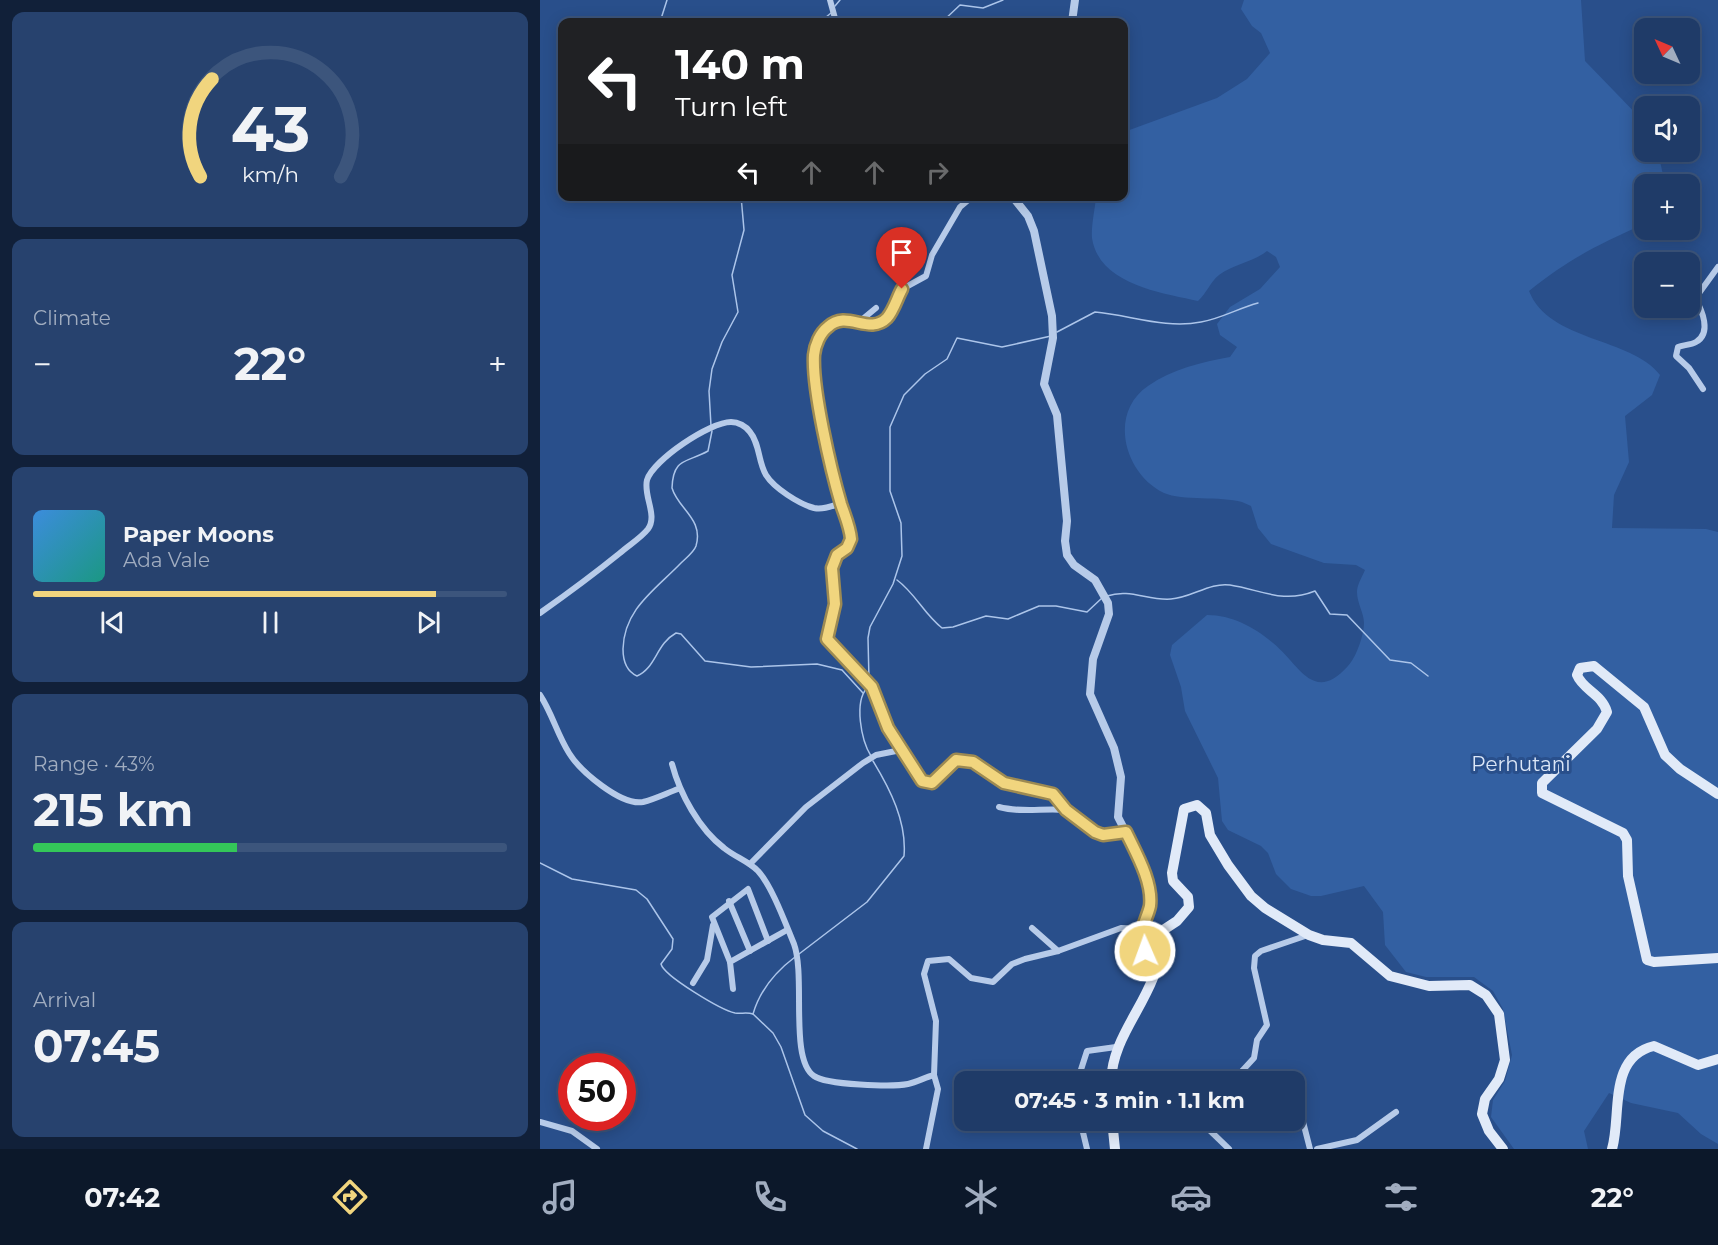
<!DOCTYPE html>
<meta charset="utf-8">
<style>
body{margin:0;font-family:Montserrat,sans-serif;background:#27426e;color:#f1f3f6;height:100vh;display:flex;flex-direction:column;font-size:22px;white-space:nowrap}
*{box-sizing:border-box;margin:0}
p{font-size:20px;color:#a1adc0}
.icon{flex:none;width:33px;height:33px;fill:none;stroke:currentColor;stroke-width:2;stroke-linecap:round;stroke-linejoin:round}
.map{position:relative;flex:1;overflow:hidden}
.drawer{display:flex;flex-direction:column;gap:12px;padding:12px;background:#112039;width:540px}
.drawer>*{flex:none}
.guide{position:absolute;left:18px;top:18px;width:570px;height:183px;border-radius:12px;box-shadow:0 3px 15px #0003,0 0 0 2px #3c557c;background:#202124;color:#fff;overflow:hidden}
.needle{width:39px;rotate:314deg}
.fabs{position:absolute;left:1094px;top:18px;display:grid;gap:12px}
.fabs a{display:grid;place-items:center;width:66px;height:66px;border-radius:12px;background:#1f3b68;box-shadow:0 3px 15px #0003,0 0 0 2px #3c557c;font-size:30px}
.speed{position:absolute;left:18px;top:1053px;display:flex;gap:12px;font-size:30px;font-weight:700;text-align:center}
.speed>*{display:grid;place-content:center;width:78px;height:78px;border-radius:50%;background:#1f3b68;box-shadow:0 3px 15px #0003,0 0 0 2px #3c557c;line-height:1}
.speed .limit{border:9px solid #d22;background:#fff;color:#111}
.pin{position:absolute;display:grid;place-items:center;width:51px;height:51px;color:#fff;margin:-62px -26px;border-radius:50% 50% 50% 0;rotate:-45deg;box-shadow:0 0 6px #0007}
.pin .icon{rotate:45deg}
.me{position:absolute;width:66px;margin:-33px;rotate:358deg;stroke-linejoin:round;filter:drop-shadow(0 0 4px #0008)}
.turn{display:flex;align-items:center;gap:21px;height:126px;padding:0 18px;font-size:27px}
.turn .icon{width:78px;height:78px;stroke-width:2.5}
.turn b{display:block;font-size:42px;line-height:51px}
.lanes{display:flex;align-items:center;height:57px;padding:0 18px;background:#0003;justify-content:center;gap:30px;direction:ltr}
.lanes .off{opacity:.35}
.big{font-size:45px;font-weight:700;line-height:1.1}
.drawer .tile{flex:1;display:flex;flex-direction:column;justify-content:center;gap:9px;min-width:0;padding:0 21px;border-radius:12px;background:#27426e}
.drawer .dial{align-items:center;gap:0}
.dial svg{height:156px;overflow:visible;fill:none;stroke:#3c557c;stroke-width:7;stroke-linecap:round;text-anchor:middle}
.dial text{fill:#f1f3f6;stroke:none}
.song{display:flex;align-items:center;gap:18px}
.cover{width:72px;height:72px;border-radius:9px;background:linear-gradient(135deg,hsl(210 70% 55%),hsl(170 70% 35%))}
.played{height:6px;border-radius:3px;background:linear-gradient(90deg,#f1d57e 85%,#3c557c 85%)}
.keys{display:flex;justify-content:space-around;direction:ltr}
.heat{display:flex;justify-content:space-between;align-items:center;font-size:33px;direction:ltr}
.charge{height:9px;border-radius:4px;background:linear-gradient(90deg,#34c759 43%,#3c557c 0)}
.trip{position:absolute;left:414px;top:1071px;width:351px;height:60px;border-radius:12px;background:#1f3b68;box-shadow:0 3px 15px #0003,0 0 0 2px #3c557c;font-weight:700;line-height:60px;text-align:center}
.tabs{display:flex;height:96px;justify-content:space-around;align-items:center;background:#0c182a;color:#a1adc0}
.tabs .icon{width:42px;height:42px}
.tabs .current{color:#f1d57e}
.tabs b{font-size:27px;color:#f1f3f6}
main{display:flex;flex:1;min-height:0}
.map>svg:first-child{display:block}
</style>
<main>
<section class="drawer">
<div class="tile dial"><svg viewBox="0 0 100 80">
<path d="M14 69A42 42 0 1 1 86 69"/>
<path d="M14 69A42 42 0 0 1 20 19" stroke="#f1d57e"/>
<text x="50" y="56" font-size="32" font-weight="700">43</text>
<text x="50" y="72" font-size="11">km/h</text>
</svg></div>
<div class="tile"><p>Climate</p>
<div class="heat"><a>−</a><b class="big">22°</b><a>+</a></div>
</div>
<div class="tile">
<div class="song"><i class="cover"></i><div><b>Paper Moons</b><p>Ada Vale</p></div></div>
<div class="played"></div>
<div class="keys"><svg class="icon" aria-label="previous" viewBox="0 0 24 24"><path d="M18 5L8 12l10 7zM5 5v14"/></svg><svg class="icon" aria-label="pause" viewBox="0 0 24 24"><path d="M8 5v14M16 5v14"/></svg><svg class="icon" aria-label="next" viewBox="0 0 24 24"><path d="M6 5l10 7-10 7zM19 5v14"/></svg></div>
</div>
<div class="tile"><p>Range · 43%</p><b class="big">215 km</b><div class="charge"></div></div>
<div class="tile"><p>Arrival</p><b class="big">07:45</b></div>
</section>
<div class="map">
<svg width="1178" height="1149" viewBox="0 0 1178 1149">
<rect width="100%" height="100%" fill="#294f8b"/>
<path fill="#3360a2" d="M704,0H1041L1045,61L1104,122V152H1118L1125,184H1104V224C1057,245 1029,259 989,291C1009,342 1091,337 1120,375L1112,395L1085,416L1089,462L1074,495L1072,528L1166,529L1178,532V1144L1161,1134L1138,1113L1091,1103L1069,1093L1044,1131L1048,1149H974L951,1117L953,1100L965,1081L972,1055L963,1009L953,991L934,977H886L866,972L845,945L843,912L824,886L781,896H771L751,889L736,874L728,853L721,846L688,830L682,821L678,778L645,711L641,687L630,655L632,645L667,615C692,615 714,627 733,643C759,664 773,705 808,666C816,658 824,635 824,623C824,613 817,603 817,592C817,585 822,577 825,570L816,565L784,563L731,544L718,528L711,506L702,502C681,496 642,501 624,493C584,474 568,413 608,386C632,369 662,362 690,357L697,347L680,335L677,324L690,307L720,289L740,267L736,257L727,251C713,262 694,264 679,275C670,282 667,293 658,301C623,293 559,285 552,238C551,226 555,209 556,197L584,196V132L677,98L707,79L730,53L721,33L712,26L701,9Z"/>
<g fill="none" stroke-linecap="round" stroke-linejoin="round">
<g stroke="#acc5ea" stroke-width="1.5">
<path d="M295,6L300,0"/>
<path d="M120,22L127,0"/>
<path d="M280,22L291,13"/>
<path d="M402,22L420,5L443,8L463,0"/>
<path d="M517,332L555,312C590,315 625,329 661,322C680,319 699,308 718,303"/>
<path d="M171,426L169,391L172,369L182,342L198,312L192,275L204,230L201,196"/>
<path d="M172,431L168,451C147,463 133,457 132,488C138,509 164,519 156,546C154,552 146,558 141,563C115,590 84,609 83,649C83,661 86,671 97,676C116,668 116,644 136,633L141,634L165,661L211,667L277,664L302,670L323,693"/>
<path d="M357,580C375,593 384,614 402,628L413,627L446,616L468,619L499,606H516L547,612L562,598"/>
<path d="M567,596C590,588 608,601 631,599C651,598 670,582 690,585C722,590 743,604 775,591L790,614L807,615L850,660L871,663L888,676"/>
<path d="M329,680L328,638L330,627L353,584L362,556L361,523L350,491V427L364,395L385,374L407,359L417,338L462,347L511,336"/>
<path d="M327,688C314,702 321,740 331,756"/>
<path d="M0,863L32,879L96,890L107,899L133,939L132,949L121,964C124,976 181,1010 195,1013C201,1014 207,1012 213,1014"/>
<path d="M259,954L327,902L364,856C367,822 350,789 333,761"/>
<path d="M255,957C235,972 220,990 213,1014L233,1033L241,1047L265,1115L283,1131L317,1149"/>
</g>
<g stroke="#b7cbe9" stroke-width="6">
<path d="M290,0L296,22"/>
<path d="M433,196L420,207L392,255L386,276L362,289L347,318L333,325C318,325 308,315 293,323C246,347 306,499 311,539L307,548L297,555L292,568L295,604L287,639L332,687L348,728L382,781L392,783L416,760L433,762L464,783L513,794L526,810L555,832L563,835L586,832"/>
<path d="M1155,298C1162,310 1172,333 1156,342C1151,345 1143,345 1138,347L1136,356L1149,368L1163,389"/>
<path d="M1149,307L1178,267"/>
<path d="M1142,316L1149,308"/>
<path d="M319,322L336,308"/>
<path d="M0,613C27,594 54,574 80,553C89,545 101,538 108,529C118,515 103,496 107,480C113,460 170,422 191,422C198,422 206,426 210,432C220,444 218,462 226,475C234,488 259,504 274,508C283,510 292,506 301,503"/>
<path d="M0,695C12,713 17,734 29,753C40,771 81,806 103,802C115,799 127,793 138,789"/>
<path d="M132,764C140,794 159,829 184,848C195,857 208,861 218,871C232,886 246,925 254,944C266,977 249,1059 274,1076C286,1085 353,1087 368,1084C377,1082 386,1077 394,1075L396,1021L384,974L388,961L409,959L431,978L453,982L472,964L485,959L518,951L581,928L602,929"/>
<path d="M459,807C481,813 503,808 526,810"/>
<path d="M210,864L266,807L323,763L336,755L361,750"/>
<path d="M189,901L210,951"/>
<path d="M492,928L518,951"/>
<path d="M190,962L172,917L208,889L228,941"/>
<path d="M153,983L167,960L173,925"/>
<path d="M193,989L190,962L247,930"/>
<path d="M537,1082L547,1051L576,1047"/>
<path d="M703,1082L702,1071L714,1058L717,1040L727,1025L714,968L715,956L721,951L768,935"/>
<path d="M760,1110L770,1149"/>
<path d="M540,1120L547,1149"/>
<path d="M659,1120L689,1149"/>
<path d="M0,1122L32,1131L57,1149"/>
<path d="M386,1149L398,1089L394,1075"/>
<path d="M777,1149L817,1140L856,1112"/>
</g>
<g stroke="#b7cbe9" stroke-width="8">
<path d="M532,22L535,0"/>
<path d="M472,196L488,216L494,231L512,316L513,338L504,384L517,415L527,521L525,541L527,555L534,565L555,580L568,603L569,614L553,659L550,694L574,748L581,777L578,817L598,856L610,895V904L601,934L605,942"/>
</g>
<g stroke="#e1eaf8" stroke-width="10">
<path d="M1178,794L1140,769L1125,755L1104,707L1054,666L1040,668L1037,675C1043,690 1062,694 1067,712L1057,729L1002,783V793L1083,833L1087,840L1088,876L1107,960L1114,962L1178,958"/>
<path d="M571,1082C572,1042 599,1014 613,978L605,951V942L637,921L649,907L648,897L633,881L632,873L644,809L657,805L666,813L670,835L688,865L711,896L725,908L769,935L783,940L811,943L850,976L889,986L930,985L946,995L959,1014L965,1060L959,1079L945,1099L942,1114L949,1131L963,1149"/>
<path d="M572,1120L575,1149"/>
<path d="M1072,1149C1082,1116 1067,1057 1114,1046L1158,1065L1178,1059"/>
</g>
</g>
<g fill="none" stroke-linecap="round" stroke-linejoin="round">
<g stroke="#9d8a52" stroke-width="15">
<path id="route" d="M362,289C357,298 354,310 347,318C329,336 307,309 288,327C280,333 275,345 274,355C272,389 291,470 301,504C305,516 310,527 311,539L307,548L297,555L292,568L295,604L287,639L332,687L348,728L382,781L392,783L416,760L433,762L464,783L513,794L526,810L555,832L563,835L586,832C596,853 613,882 610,906C608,915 603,924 601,934L606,942L605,951"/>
</g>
<use href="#route" stroke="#f1d57e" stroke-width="10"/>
</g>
<g text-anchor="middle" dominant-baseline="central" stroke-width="6" stroke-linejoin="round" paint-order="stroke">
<g font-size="20" fill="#dbe6f7" stroke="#294f8b">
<text x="981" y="764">Perhutani</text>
</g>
</g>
</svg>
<div class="fabs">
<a><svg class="needle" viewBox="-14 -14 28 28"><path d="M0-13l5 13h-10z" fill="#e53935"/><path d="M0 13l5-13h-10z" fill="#a1adc0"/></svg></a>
<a><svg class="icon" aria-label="sound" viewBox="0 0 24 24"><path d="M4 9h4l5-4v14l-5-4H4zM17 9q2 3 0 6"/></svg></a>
<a>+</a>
<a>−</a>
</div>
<div class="speed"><div class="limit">50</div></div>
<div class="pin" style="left:362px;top:289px;background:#d93025"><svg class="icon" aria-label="arrive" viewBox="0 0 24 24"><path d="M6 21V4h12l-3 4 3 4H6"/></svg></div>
<svg class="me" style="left:605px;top:951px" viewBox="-20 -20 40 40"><circle r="17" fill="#f1d57e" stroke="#fff" stroke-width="3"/><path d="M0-11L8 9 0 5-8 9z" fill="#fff"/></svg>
<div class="trip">07:45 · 3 min · 1.1 km</div>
<div class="guide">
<div class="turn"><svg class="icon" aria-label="left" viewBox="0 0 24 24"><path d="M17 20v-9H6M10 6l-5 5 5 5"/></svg><div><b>140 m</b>Turn left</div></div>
<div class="lanes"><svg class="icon" aria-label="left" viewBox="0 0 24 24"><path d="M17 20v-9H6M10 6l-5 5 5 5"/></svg><svg class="icon off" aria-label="ahead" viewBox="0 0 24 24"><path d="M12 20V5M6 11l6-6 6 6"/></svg><svg class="icon off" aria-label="ahead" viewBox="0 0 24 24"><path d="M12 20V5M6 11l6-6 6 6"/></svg><svg class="icon off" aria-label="right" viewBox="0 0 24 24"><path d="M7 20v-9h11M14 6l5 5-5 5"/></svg></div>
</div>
</div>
</main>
<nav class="tabs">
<b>07:42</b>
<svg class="icon current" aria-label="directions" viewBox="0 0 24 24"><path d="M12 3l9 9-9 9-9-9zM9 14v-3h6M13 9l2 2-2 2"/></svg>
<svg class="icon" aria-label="music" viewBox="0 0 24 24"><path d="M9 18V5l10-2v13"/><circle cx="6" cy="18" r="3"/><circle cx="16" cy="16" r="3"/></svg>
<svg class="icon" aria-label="phone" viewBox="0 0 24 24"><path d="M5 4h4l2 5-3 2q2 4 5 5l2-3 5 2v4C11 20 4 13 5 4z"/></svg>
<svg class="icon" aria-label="climate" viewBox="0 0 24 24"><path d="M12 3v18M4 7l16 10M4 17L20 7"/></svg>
<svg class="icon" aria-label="car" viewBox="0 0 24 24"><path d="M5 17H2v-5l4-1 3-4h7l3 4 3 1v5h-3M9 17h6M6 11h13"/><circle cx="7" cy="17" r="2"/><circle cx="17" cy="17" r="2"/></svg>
<svg class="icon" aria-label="filters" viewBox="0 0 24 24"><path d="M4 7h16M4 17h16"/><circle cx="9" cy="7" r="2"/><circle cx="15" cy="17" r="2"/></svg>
<b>22°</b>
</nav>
